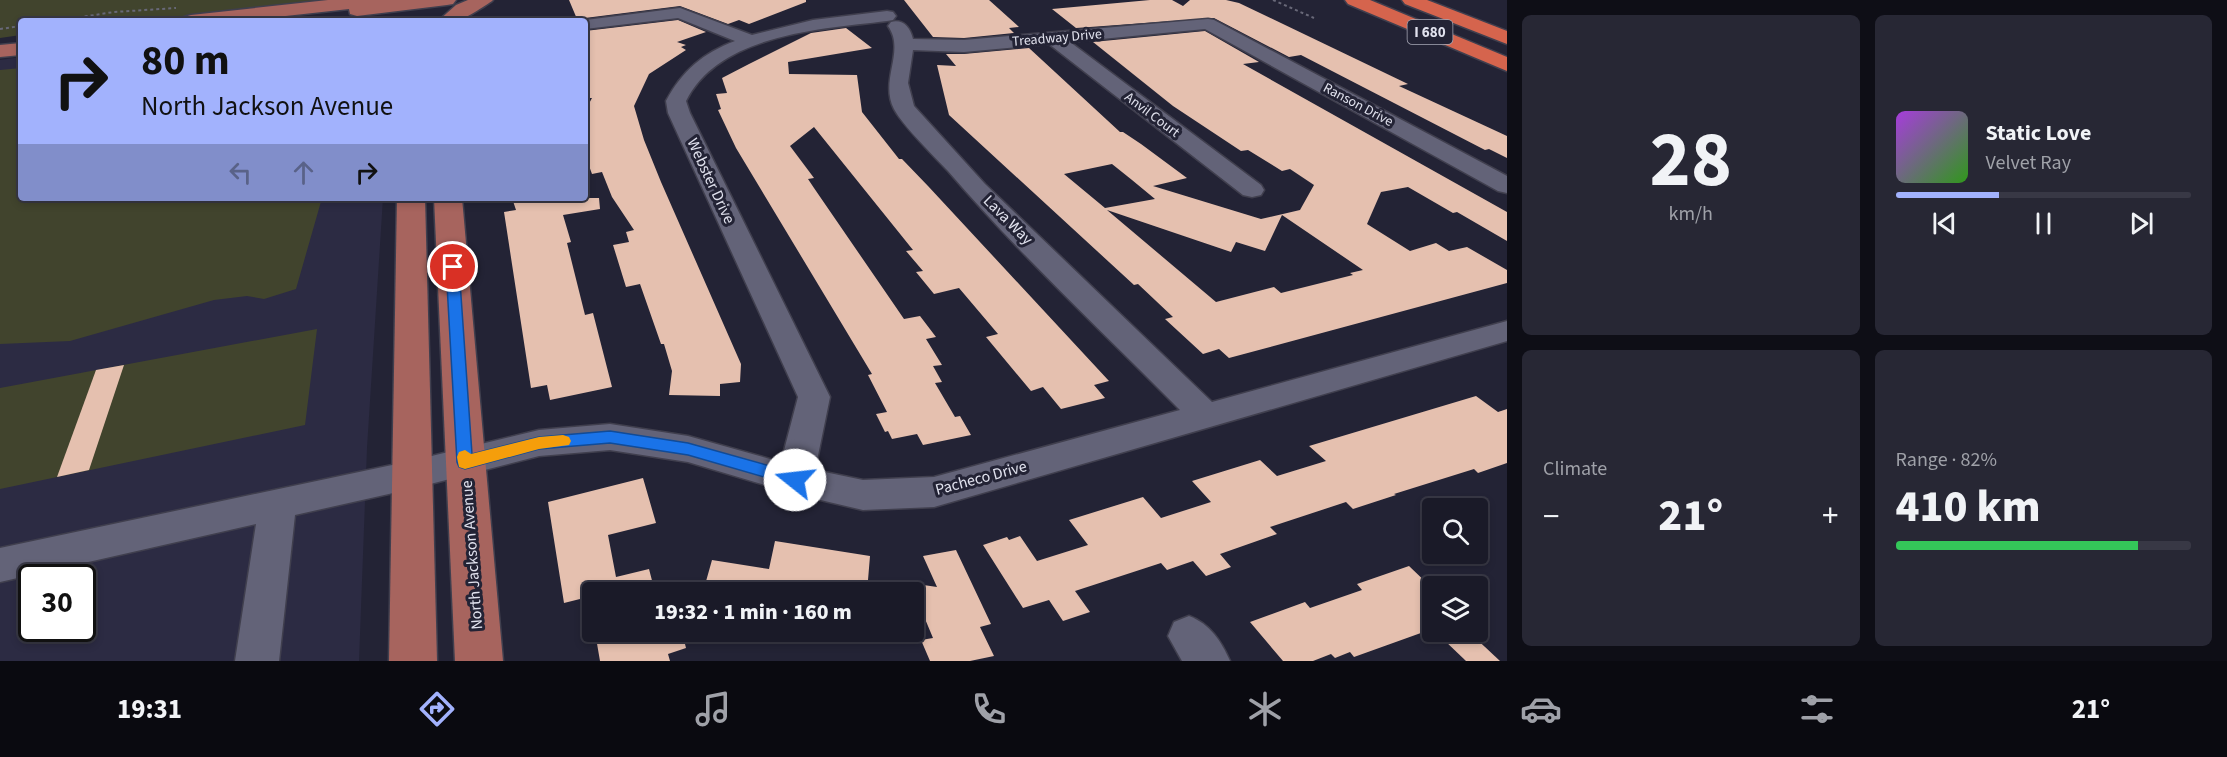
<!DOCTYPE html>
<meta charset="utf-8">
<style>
body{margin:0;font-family:"Source Sans 3",sans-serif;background:#272734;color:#f1f3f6;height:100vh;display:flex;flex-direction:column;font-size:22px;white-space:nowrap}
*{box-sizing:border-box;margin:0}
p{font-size:20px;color:#9fa1a8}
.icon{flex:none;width:33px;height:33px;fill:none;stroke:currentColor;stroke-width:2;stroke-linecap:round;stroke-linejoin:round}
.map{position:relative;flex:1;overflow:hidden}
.drawer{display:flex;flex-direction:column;gap:15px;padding:15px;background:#0e0e16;width:720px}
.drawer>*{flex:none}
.hud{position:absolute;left:18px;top:18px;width:570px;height:183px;border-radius:6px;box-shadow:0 3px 9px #0003,0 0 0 2px #383845;background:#a2b2fd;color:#111;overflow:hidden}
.tools{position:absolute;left:1422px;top:498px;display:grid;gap:12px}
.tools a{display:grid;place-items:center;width:66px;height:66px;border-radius:6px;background:#1a1a28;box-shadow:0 3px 9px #0003,0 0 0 2px #383845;font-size:30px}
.speed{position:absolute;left:18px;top:564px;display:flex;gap:12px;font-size:30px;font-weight:700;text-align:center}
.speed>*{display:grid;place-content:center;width:78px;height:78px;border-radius:50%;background:#1a1a28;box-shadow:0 3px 9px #0003,0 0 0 2px #383845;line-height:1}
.speed .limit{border:3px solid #111;border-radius:9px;background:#fff;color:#111}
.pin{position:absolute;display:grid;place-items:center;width:51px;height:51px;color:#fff;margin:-26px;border:3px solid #fff;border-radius:50%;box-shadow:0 2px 6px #0007}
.me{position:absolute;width:66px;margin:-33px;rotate:286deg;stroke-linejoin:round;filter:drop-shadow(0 0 4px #0008)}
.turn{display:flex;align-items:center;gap:21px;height:126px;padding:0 24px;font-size:27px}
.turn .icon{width:78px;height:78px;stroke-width:2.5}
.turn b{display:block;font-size:42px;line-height:51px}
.lanes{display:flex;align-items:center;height:57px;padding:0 24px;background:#0003;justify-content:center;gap:30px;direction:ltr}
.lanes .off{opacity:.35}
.big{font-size:45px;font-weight:800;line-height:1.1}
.drawer .widget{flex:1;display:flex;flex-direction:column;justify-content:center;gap:9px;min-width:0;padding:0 21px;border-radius:9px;background:#272734}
.drawer .dial{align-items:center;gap:0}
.dial b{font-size:78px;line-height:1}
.song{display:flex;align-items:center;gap:18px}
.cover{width:72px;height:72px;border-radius:9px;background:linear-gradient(135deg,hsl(280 70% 55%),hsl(110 70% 35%))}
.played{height:6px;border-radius:3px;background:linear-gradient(90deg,#a2b2fd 35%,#383845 35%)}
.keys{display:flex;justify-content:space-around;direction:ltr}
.heat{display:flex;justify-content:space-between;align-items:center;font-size:33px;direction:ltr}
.charge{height:9px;border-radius:4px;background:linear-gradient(90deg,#34c759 82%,#383845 0)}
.drawer .tiles{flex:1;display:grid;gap:15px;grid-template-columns:repeat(2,1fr)}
.trip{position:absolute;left:582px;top:582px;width:342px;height:60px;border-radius:6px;background:#1a1a28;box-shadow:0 3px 9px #0003,0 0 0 2px #383845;font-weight:800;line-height:60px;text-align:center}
.tab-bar{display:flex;height:96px;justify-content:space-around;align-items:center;background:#0a0a10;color:#9fa1a8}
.tab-bar .icon{width:42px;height:42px}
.tab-bar .on{color:#a2b2fd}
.tab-bar b{font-size:27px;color:#f1f3f6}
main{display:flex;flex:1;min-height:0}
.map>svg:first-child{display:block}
</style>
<main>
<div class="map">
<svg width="1507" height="661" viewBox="0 0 1507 661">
<rect width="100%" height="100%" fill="#232335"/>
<path fill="#2c2b43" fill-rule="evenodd" d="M21,57V198H383L367,448L359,661H0V60ZM32,578H82V628H32Z"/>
<g fill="#41442d">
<path d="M0,0H330L146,21H21V35L0,38Z"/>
<path d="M21,68V198H322L296,289L264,299L247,296L214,300L70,341L0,344V70Z"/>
<path d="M317,329L305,425L0,489V388Z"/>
</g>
<g fill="#e5c0af" fill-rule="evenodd">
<path d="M569,0H806V2L749,24L739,20L728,24L680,6L577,19Z"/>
<path d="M904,0H989L1019,27L1009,28L1014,33L964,38L933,37Z"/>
<path d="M1150,0H1172L1183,6L1190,0H1226L1239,3L1408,84L1399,86L1507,136V158L1489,149L1485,150L1301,55L1289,57L1214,18L1076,28L1052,9Z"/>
<path d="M678,20L706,32L677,42L686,45L681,47L686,50L649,74L634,106L644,140L661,182L741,364L740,382L720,384V396L669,395L672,371L664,344H661L640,284L626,287L613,245L629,242L626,232L634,230L612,197L602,172L592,174L585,155V111L592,98H585V49L590,48L585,31Z"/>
<path d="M846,28L872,48L788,62L789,74L857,75L862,112L899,159H902L928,186L1109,381L1094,385L1105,398L1061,409L1043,387L1031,391L986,337L998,334L959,288L934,294L916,272L923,271L906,251L913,250L814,127L790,146L814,178L808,179L814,188L904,319L920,316L936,337L926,339L942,365L933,366L942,382L935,383L955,417L960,416L971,435L923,445L917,434L892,439L888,431L885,432L876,414L887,412L868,375L872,374L736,148L718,110L721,109L716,94L727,93L722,78L749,64L811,33Z"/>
<path d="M1205,31L1259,62L1243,64L1507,212V241L1457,212L1453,213L1408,187L1381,192L1367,224L1410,251L1436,243L1449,251L1467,247L1507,270V283L1229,358L1219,349L1203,354L1165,319L1173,317L1138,284L1134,285L949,115L937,65L956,66L946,54H964L1029,48L1120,132H1123L1141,144L1187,178L1153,186L1261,219L1300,210L1314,185L1290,169L1282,171L1248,150L1241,151L1173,106L1093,42ZM1112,164L1132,180L1155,199L1105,208L1064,174ZM1107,210L1231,252L1236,242L1265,251L1282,215L1363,270L1350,273L1353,275L1281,293L1274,287L1216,302Z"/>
<path d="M512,198H599L600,209L563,215L571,242L567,243L585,315L593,313L612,387L550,400L547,385L531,388L504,212L516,210Z"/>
<path d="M124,365L89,470L57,477L96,370Z"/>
<path d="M1476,396L1498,412L1507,409V463L1478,473L1474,469L1394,494L1396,495L1353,509L1346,502L1270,527L1277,534L1220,554L1231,567L1206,576L1193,561L1167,570L1161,563L1075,591L1090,612L1063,621L1049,600L1023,608L983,545L1007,537L1009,540L1020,536L1037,561L1088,545L1069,520L1143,497L1161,518L1211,502L1192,481L1260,460L1277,476L1326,461L1309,446Z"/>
<path d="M643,478L656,523L608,535L616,577L649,569L655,592H592V596L564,603L548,502Z"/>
<path d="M775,541L870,556L867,592H703L712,560L769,569Z"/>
<path d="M956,550L991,624L980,627L994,656L970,661H930L921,640L933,638L910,583L937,587L923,556Z"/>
<path d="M1409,566L1432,588V629L1354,657L1350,652L1335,658L1331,654L1313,661H1283L1250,622L1305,602L1310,608L1362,590L1357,584Z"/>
<path d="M595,632H682L686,648L668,654L670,661H600Z"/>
<path d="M1462,632H1469L1500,661H1466L1443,639Z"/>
</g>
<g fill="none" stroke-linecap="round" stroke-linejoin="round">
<g stroke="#403f4e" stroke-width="3">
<g id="minor">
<path d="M680,8L752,35L813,20L887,11L893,12L896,16L893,20L887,21C821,29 719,34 686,101L690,113L830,397L815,470L863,480L934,477L1180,410C1102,331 1020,255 948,171C934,156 903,126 894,109C879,80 906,51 888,26L891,22C903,19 910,27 913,39L964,40L1208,19L1214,20L1507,176V193L1498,191L1205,29L1070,42L1261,185L1264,190L1261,195L1252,197L1243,195L1049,44L964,52L913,50L908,83L914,106L985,184L1212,402L1507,321V341L934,507L863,510L795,494L688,462L610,450L539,456L411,489L295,515L279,661H235L256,524L0,582V548L411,461L539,430L610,424L688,436L781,462L798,397L668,113L666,101C682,71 703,53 735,41L678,18L585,29V21H578Z"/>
<path d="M1189,616C1210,624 1221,641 1230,661H1182L1168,636L1174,622Z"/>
</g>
</g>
<g stroke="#403f4e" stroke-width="3">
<g id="major">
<path d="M328,0H456L453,4L447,5L357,16L350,14L349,9L241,21H181L184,17L191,15Z"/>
<path d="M468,0H493C492,2 462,20 459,21C453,23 444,21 438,21L456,5Z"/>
<path d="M21,43V55L0,57V45Z"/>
<path d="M397,198H425L437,661H389Z"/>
<path d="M434,198H462L503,661H455Z"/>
</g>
</g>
<g stroke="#403f4e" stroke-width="3">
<g id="highway">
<path d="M1345,0H1370L1507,57V71L1348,4Z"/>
<path d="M1402,0H1427L1507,31V44L1405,4Z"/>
</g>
</g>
<g stroke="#686878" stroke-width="2" stroke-dasharray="3 3" stroke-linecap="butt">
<path d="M1273,0L1314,18"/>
<path d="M55,21L114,12L176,8"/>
<path d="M0,29L21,26"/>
</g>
<use href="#minor" fill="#636378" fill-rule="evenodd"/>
<use href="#major" fill="#a7645e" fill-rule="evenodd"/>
<use href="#highway" fill="#d5644d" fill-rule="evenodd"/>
</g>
<path fill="#1a73e8" stroke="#114b97" stroke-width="1.5" d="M453,264L459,267L472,454L539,437L610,431L688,443L795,473L801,475L803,480L801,484L795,486L688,455L610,443L539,449L465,469L459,467L457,462L446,267Z"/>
<path fill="#f59e0b" d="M563,435L569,437L571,441L569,445L539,449L465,469L459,467L457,457L459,452L465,450L471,454L539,437Z"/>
<g text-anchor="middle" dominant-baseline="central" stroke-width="6" stroke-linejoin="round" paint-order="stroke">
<g font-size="14" fill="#e1e2ee" stroke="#232335">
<text transform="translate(1057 38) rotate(-5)">Treadway Drive</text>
<text transform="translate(1358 105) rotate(28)">Ranson Drive</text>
<text transform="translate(1152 115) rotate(37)">Anvil Court</text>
</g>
<rect fill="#232335" stroke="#a8a9b6" stroke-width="1.5" x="1407.5" y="20" width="45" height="24" rx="4.5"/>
<g font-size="15" font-weight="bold" fill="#e1e2ee">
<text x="1430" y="32">I 680</text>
</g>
<g font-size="16" fill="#e1e2ee" stroke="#232335">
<text transform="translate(711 181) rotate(65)">Webster Drive</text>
<text transform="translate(1008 220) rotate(45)">Lava Way</text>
<text transform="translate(981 478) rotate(-15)">Pacheco Drive</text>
<text transform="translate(472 555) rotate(-94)">North Jackson Avenue</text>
</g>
</g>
</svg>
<div class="tools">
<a><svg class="icon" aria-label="search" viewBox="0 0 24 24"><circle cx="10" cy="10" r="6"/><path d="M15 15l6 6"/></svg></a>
<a><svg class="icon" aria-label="layers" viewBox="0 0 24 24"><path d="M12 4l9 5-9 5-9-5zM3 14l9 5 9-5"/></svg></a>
</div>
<div class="speed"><div class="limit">30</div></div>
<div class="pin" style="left:453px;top:267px;background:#d93025"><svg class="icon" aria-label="arrive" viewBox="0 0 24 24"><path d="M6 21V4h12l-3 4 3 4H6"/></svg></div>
<svg class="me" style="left:795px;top:480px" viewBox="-20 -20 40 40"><circle r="19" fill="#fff"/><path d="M0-13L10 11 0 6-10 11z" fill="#1a73e8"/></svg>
<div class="trip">19:32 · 1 min · 160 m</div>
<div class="hud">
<div class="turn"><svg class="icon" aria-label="right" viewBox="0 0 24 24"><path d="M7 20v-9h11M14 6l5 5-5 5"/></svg><div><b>80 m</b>North Jackson Avenue</div></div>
<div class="lanes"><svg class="icon off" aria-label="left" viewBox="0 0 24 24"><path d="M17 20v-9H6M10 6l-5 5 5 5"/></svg><svg class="icon off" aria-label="ahead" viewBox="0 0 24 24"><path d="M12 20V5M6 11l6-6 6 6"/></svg><svg class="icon" aria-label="right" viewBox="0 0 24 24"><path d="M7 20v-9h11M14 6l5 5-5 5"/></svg></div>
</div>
</div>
<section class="drawer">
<div class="tiles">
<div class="widget dial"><b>28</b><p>km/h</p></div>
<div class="widget">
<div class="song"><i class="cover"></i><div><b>Static Love</b><p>Velvet Ray</p></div></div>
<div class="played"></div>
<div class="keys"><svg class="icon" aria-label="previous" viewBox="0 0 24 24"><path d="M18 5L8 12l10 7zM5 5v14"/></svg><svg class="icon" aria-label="pause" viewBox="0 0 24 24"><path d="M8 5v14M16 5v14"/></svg><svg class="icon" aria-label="next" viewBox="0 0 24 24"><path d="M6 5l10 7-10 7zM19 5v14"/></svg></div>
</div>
<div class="widget"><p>Climate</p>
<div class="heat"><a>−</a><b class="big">21°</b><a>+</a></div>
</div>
<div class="widget"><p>Range · 82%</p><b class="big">410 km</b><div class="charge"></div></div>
</div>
</section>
</main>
<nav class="tab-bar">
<b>19:31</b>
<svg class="icon on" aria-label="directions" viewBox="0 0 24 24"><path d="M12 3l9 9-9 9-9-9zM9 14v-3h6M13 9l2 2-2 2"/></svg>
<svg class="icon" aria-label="music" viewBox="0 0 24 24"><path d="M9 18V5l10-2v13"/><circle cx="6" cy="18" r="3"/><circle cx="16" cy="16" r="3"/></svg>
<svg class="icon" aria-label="phone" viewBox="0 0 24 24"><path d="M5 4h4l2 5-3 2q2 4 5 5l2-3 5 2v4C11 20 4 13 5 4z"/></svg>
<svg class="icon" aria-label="climate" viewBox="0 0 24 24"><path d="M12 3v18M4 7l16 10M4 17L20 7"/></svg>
<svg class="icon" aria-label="car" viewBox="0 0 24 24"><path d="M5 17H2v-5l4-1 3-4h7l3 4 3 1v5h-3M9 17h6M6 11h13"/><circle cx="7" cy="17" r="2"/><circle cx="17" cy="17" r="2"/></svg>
<svg class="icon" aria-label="filters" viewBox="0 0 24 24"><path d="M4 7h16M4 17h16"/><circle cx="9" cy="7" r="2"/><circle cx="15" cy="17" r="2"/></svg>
<b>21°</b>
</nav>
